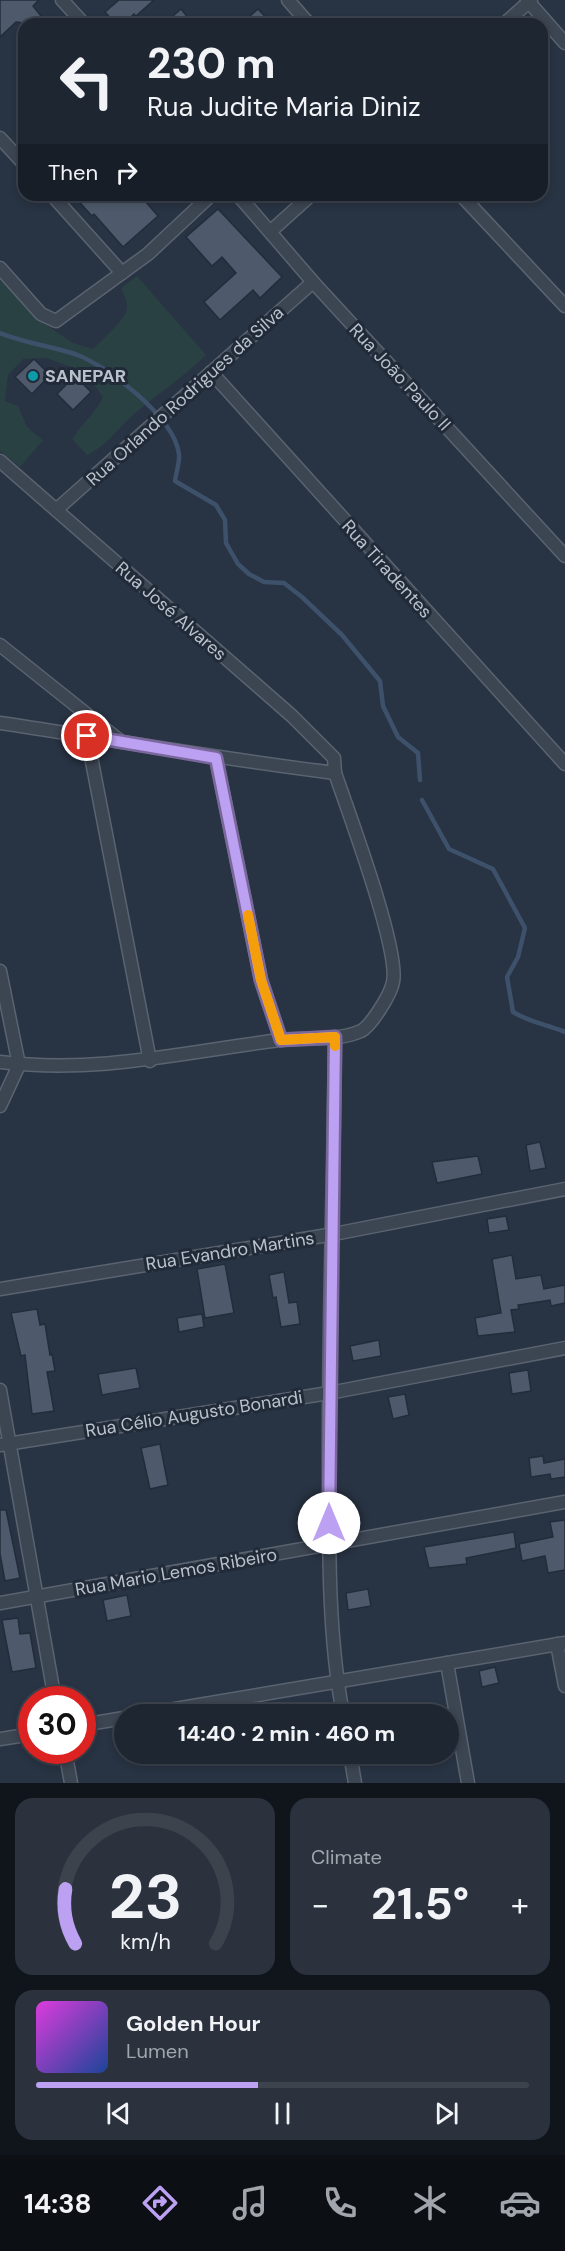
<!DOCTYPE html>
<meta charset="utf-8">
<style>
body{margin:0;font-family:"DM Sans",sans-serif;background:#2b323e;color:#f1f3f6;height:100vh;display:flex;flex-direction:column;font-size:22px;white-space:nowrap}
*{box-sizing:border-box;margin:0}
p{font-size:20px;color:#a1a5ac}
.icon{flex:none;width:33px;height:33px;fill:none;stroke:currentColor;stroke-width:2;stroke-linecap:round;stroke-linejoin:round}
.map{position:relative;height:1783px;overflow:hidden}
.side{display:flex;flex-direction:column;gap:15px;padding:15px;background:#10151c;flex:1}
.side>*{flex:none}
.top-card{position:absolute;left:18px;top:18px;width:530px;height:183px;border-radius:18px;box-shadow:0 3px 9px #0003,0 0 0 2px #3c434d;background:#1e2632;color:#f1f3f6;overflow:hidden}
.speed{position:absolute;left:18px;top:1686px;display:flex;gap:12px;font-size:30px;font-weight:700;text-align:center}
.speed>*{display:grid;place-content:center;width:78px;height:78px;border-radius:50%;background:#1e2632;box-shadow:0 3px 9px #0003,0 0 0 2px #3c434d;line-height:1}
.speed .limit{border:9px solid #d22;background:#fff;color:#111}
.pin{position:absolute;display:grid;place-items:center;width:51px;height:51px;color:#fff;margin:-26px;border:3px solid #fff;border-radius:50%;box-shadow:0 2px 6px #0007}
.me{position:absolute;width:66px;margin:-33px;rotate:0deg;stroke-linejoin:round;filter:drop-shadow(0 0 4px #0008)}
.turn{display:flex;align-items:center;gap:21px;height:126px;padding:0 30px;font-size:27px}
.turn .icon{width:78px;height:78px;stroke-width:2.5}
.turn b{display:block;font-size:42px;line-height:51px}
.then{display:flex;align-items:center;height:57px;padding:0 30px;background:#0003;gap:12px;font-size:22px}
.big{font-size:45px;font-weight:700;line-height:1.1}
.side .tile{flex:1;display:flex;flex-direction:column;justify-content:center;gap:9px;min-width:0;padding:0 21px;border-radius:18px;background:#2b323e}
.side .dial{align-items:center;gap:0}
.dial svg{height:156px;overflow:visible;fill:none;stroke:#3c434d;stroke-width:7;stroke-linecap:round;text-anchor:middle}
.dial text{fill:#f1f3f6;stroke:none}
.song{display:flex;align-items:center;gap:18px}
.cover{width:72px;height:72px;border-radius:9px;background:linear-gradient(135deg,hsl(300 70% 55%),hsl(220 70% 35%))}
.played{height:6px;border-radius:3px;background:linear-gradient(90deg,#bca0f2 45%,#3c434d 45%)}
.keys{display:flex;justify-content:space-around;direction:ltr}
.heat{display:flex;justify-content:space-between;align-items:center;font-size:33px;direction:ltr}
.side .tiles{flex:1;display:grid;gap:15px;grid-template-columns:1fr 1fr}
.tile:last-child{grid-column:span 2}
.trip{position:absolute;left:114px;top:1704px;width:345px;height:60px;border-radius:30px;background:#1e2632;box-shadow:0 3px 9px #0003,0 0 0 2px #3c434d;font-weight:700;line-height:60px;text-align:center}
.menu{display:flex;height:96px;justify-content:space-around;align-items:center;background:#0c0f14;color:#a1a5ac}
.menu .icon{width:42px;height:42px}
.menu .selected{color:#bca0f2}
.menu b{font-size:27px;color:#f1f3f6}
.map>svg:first-child{display:block}
</style>
<div class="map">
<svg width="565" height="1783" viewBox="0 0 565 1783">
<rect width="100%" height="100%" fill="#283343"/>
<path fill="#2a4143" d="M0,273L32,315L73,343L93,349C102,340 121,323 126,312C129,304 124,295 121,288L137,276L206,355C184,377 157,394 133,415C118,428 106,447 87,455L72,439C82,424 97,411 103,397L85,372L46,358L23,359L8,375L5,401L18,406L27,427L43,440L20,467L0,451Z"/>
<g fill="none" stroke-linecap="round" stroke-linejoin="round">
<g stroke="#3e516b" stroke-width="4.5">
<path d="M0,333C25,343 50,346 75,354C108,366 174,417 179,454C180,462 176,473 175,481L216,505L225,520L226,543L238,564L249,574L264,582L284,583L302,597L342,635L380,681L383,706L398,737L418,753L420,780"/>
<path d="M422,800L449,849L493,869L525,928L518,957L507,977L513,1012C531,1023 546,1024 565,1032"/>
</g>
</g>
<g fill="#4e5a6b" stroke="#232c3a" stroke-width="1.5">
<path d="M0,0H39L33,6L41,16L32,24L16,22L0,37Z"/>
<path d="M119,0H154L136,16L134,14L123,24H116L105,12Z"/>
<path d="M181,9L193,24H164Z"/>
<path d="M258,9L272,24H241Z"/>
<path d="M73,195H151L145,201L158,216L123,247L94,214L92,216Z"/>
<path d="M218,209L282,277L260,298L253,290L220,320L204,302L236,273L222,257L212,266L186,237Z"/>
<path d="M34,359L50,375L32,394L15,377Z"/>
<path d="M75,376L91,392L73,410L57,394Z"/>
<path d="M540,1142L546,1168L530,1171L526,1145Z"/>
<path d="M478,1156L482,1174L437,1183L432,1162Z"/>
<path d="M506,1216L509,1230L489,1233L487,1219Z"/>
<path d="M512,1255L516,1279L541,1275L544,1289L565,1285V1303L551,1306L550,1300L518,1305L519,1309L511,1310L515,1332L478,1336L475,1318L501,1313L492,1259Z"/>
<path d="M225,1264L234,1313L205,1318L197,1269Z"/>
<path d="M284,1272L289,1303L297,1302L300,1324L281,1327L276,1297L273,1298L269,1275Z"/>
<path d="M37,1309L40,1325L45,1324L50,1355L52,1354L55,1371L47,1372L54,1411L32,1414L25,1355L21,1356L11,1313Z"/>
<path d="M202,1314L204,1327L179,1332L177,1318Z"/>
<path d="M379,1340L381,1356L353,1361L350,1346Z"/>
<path d="M136,1368L140,1388L102,1395L98,1374Z"/>
<path d="M528,1370L531,1391L512,1394L509,1373Z"/>
<path d="M405,1394L409,1415L393,1419L388,1397Z"/>
<path d="M160,1444L168,1485L150,1489L141,1448Z"/>
<path d="M543,1456L544,1463L565,1459V1477L551,1479L550,1474L531,1477L529,1458Z"/>
<path d="M0,1510H6L20,1578L5,1581L0,1554Z"/>
<path d="M565,1520V1570L548,1573L545,1556L522,1561L519,1544L553,1537L550,1522Z"/>
<path d="M514,1532L516,1548L466,1558L467,1564L429,1568L424,1547Z"/>
<path d="M368,1589L371,1606L348,1610L346,1593Z"/>
<path d="M127,1595L131,1616L107,1621L103,1600Z"/>
<path d="M18,1618L20,1634L30,1633L36,1668L12,1672L2,1620Z"/>
<path d="M495,1667L499,1683L482,1687L479,1671Z"/>
</g>
<g fill="none" stroke-linecap="round" stroke-linejoin="round">
<g stroke="#5a6370" stroke-width="15">
<g id="street">
<path d="M62,0L84,24"/>
<path d="M288,0L309,24"/>
<path d="M527,0L565,43"/>
<path d="M504,24L531,0"/>
<path d="M0,138L24,164"/>
<path d="M52,195L122,273"/>
<path d="M238,195L313,282L565,556"/>
<path d="M461,195L565,306"/>
<path d="M271,231L311,195"/>
<path d="M0,268L41,314L56,321L148,254L211,195"/>
<path d="M211,372L565,764"/>
<path d="M0,461L292,716L334,758L335,773C223,759 112,740 0,723"/>
<path d="M56,510L313,282"/>
<path d="M0,645L119,740"/>
<path d="M87,736L150,1061"/>
<path d="M216,758L261,980L281,1040"/>
<path d="M0,971L19,1065L0,1106"/>
<path d="M335,1037C334,1181 328,1325 329,1469C329,1550 328,1635 343,1714"/>
<path d="M0,1062C98,1074 184,1052 280,1040C306,1037 336,1042 361,1031C371,1026 391,994 393,982C400,950 348,811 335,773"/>
<path d="M0,1289L334,1234L565,1189"/>
<path d="M0,1390L55,1700"/>
<path d="M0,1445L329,1393L565,1348"/>
<path d="M0,1603L565,1502"/>
<path d="M557,1644L565,1686"/>
<path d="M447,1663L468,1783"/>
<path d="M145,1714L565,1643"/>
<path d="M82,1725L124,1718"/>
<path d="M0,1739L32,1734"/>
<path d="M65,1750L71,1783"/>
<path d="M350,1754L355,1783"/>
</g>
</g>
<use href="#street" stroke="#3c4552" stroke-width="12"/>
</g>
<g fill="none" stroke-linecap="round" stroke-linejoin="round">
<g stroke="#7a689d" stroke-width="15">
<path id="route" d="M87,736L216,758L261,980L281,1040L335,1037L329,1523"/>
</g>
<use href="#route" stroke="#bca0f2" stroke-width="10"/>
<path stroke="#f59e0b" stroke-width="10" d="M248,915L261,980L281,1040L335,1037V1046"/>
</g>
<circle fill="#0f9aa8" stroke="#212a38" stroke-width="2" cx="33" cy="376" r="6"/>
<g text-anchor="middle" dominant-baseline="central" stroke-width="6" stroke-linejoin="round" paint-order="stroke">
<g font-size="18" font-weight="bold" fill="#b9c1cc" stroke="#212a38" text-anchor="start">
<text x="45" y="376">SANEPAR</text>
</g>
<g font-size="18" fill="#b9c1cc" stroke="#212a38">
<text transform="translate(400 377) rotate(47)">Rua João Paulo II</text>
<text transform="translate(185 396) rotate(-42)">Rua Orlando Rodrigues da Silva</text>
<text transform="translate(387 569) rotate(48)">Rua Tiradentes</text>
<text transform="translate(171 611) rotate(41)">Rua José Alvares</text>
<text transform="translate(230 1251) rotate(-9)">Rua Evandro Martins</text>
<text transform="translate(194 1414) rotate(-9)">Rua Célio Augusto Bonardi</text>
<text transform="translate(176 1572) rotate(-10)">Rua Mario Lemos Ribeiro</text>
</g>
</g>
</svg>
<div class="speed"><div class="limit">30</div></div>
<div class="pin" style="left:87px;top:736px;background:#d93025"><svg class="icon" aria-label="arrive" viewBox="0 0 24 24"><path d="M6 21V4h12l-3 4 3 4H6"/></svg></div>
<svg class="me" style="left:329px;top:1523px" viewBox="-20 -20 40 40"><circle r="19" fill="#fff"/><path d="M0-13L10 11 0 6-10 11z" fill="#bca0f2"/></svg>
<div class="trip">14:40 · 2 min · 460 m</div>
<div class="top-card">
<div class="turn"><svg class="icon" aria-label="left" viewBox="0 0 24 24"><path d="M17 20v-9H6M10 6l-5 5 5 5"/></svg><div><b>230 m</b>Rua Judite Maria Diniz</div></div>
<div class="then">Then<svg class="icon" aria-label="right" viewBox="0 0 24 24"><path d="M7 20v-9h11M14 6l5 5-5 5"/></svg></div>
</div>
</div>
<section class="side">
<div class="tiles">
<div class="tile dial"><svg viewBox="0 0 100 80">
<path d="M14 69A42 42 0 1 1 86 69"/>
<path d="M14 69A42 42 0 0 1 9 41" stroke="#bca0f2"/>
<text x="50" y="56" font-size="32" font-weight="700">23</text>
<text x="50" y="72" font-size="11">km/h</text>
</svg></div>
<div class="tile"><p>Climate</p>
<div class="heat"><a>−</a><b class="big">21.5°</b><a>+</a></div>
</div>
<div class="tile">
<div class="song"><i class="cover"></i><div><b>Golden Hour</b><p>Lumen</p></div></div>
<div class="played"></div>
<div class="keys"><svg class="icon" aria-label="previous" viewBox="0 0 24 24"><path d="M18 5L8 12l10 7zM5 5v14"/></svg><svg class="icon" aria-label="pause" viewBox="0 0 24 24"><path d="M8 5v14M16 5v14"/></svg><svg class="icon" aria-label="next" viewBox="0 0 24 24"><path d="M6 5l10 7-10 7zM19 5v14"/></svg></div>
</div>
</div>
</section>
<nav class="menu">
<b>14:38</b>
<svg class="icon selected" aria-label="directions" viewBox="0 0 24 24"><path d="M12 3l9 9-9 9-9-9zM9 14v-3h6M13 9l2 2-2 2"/></svg>
<svg class="icon" aria-label="music" viewBox="0 0 24 24"><path d="M9 18V5l10-2v13"/><circle cx="6" cy="18" r="3"/><circle cx="16" cy="16" r="3"/></svg>
<svg class="icon" aria-label="phone" viewBox="0 0 24 24"><path d="M5 4h4l2 5-3 2q2 4 5 5l2-3 5 2v4C11 20 4 13 5 4z"/></svg>
<svg class="icon" aria-label="climate" viewBox="0 0 24 24"><path d="M12 3v18M4 7l16 10M4 17L20 7"/></svg>
<svg class="icon" aria-label="car" viewBox="0 0 24 24"><path d="M5 17H2v-5l4-1 3-4h7l3 4 3 1v5h-3M9 17h6M6 11h13"/><circle cx="7" cy="17" r="2"/><circle cx="17" cy="17" r="2"/></svg>
</nav>
